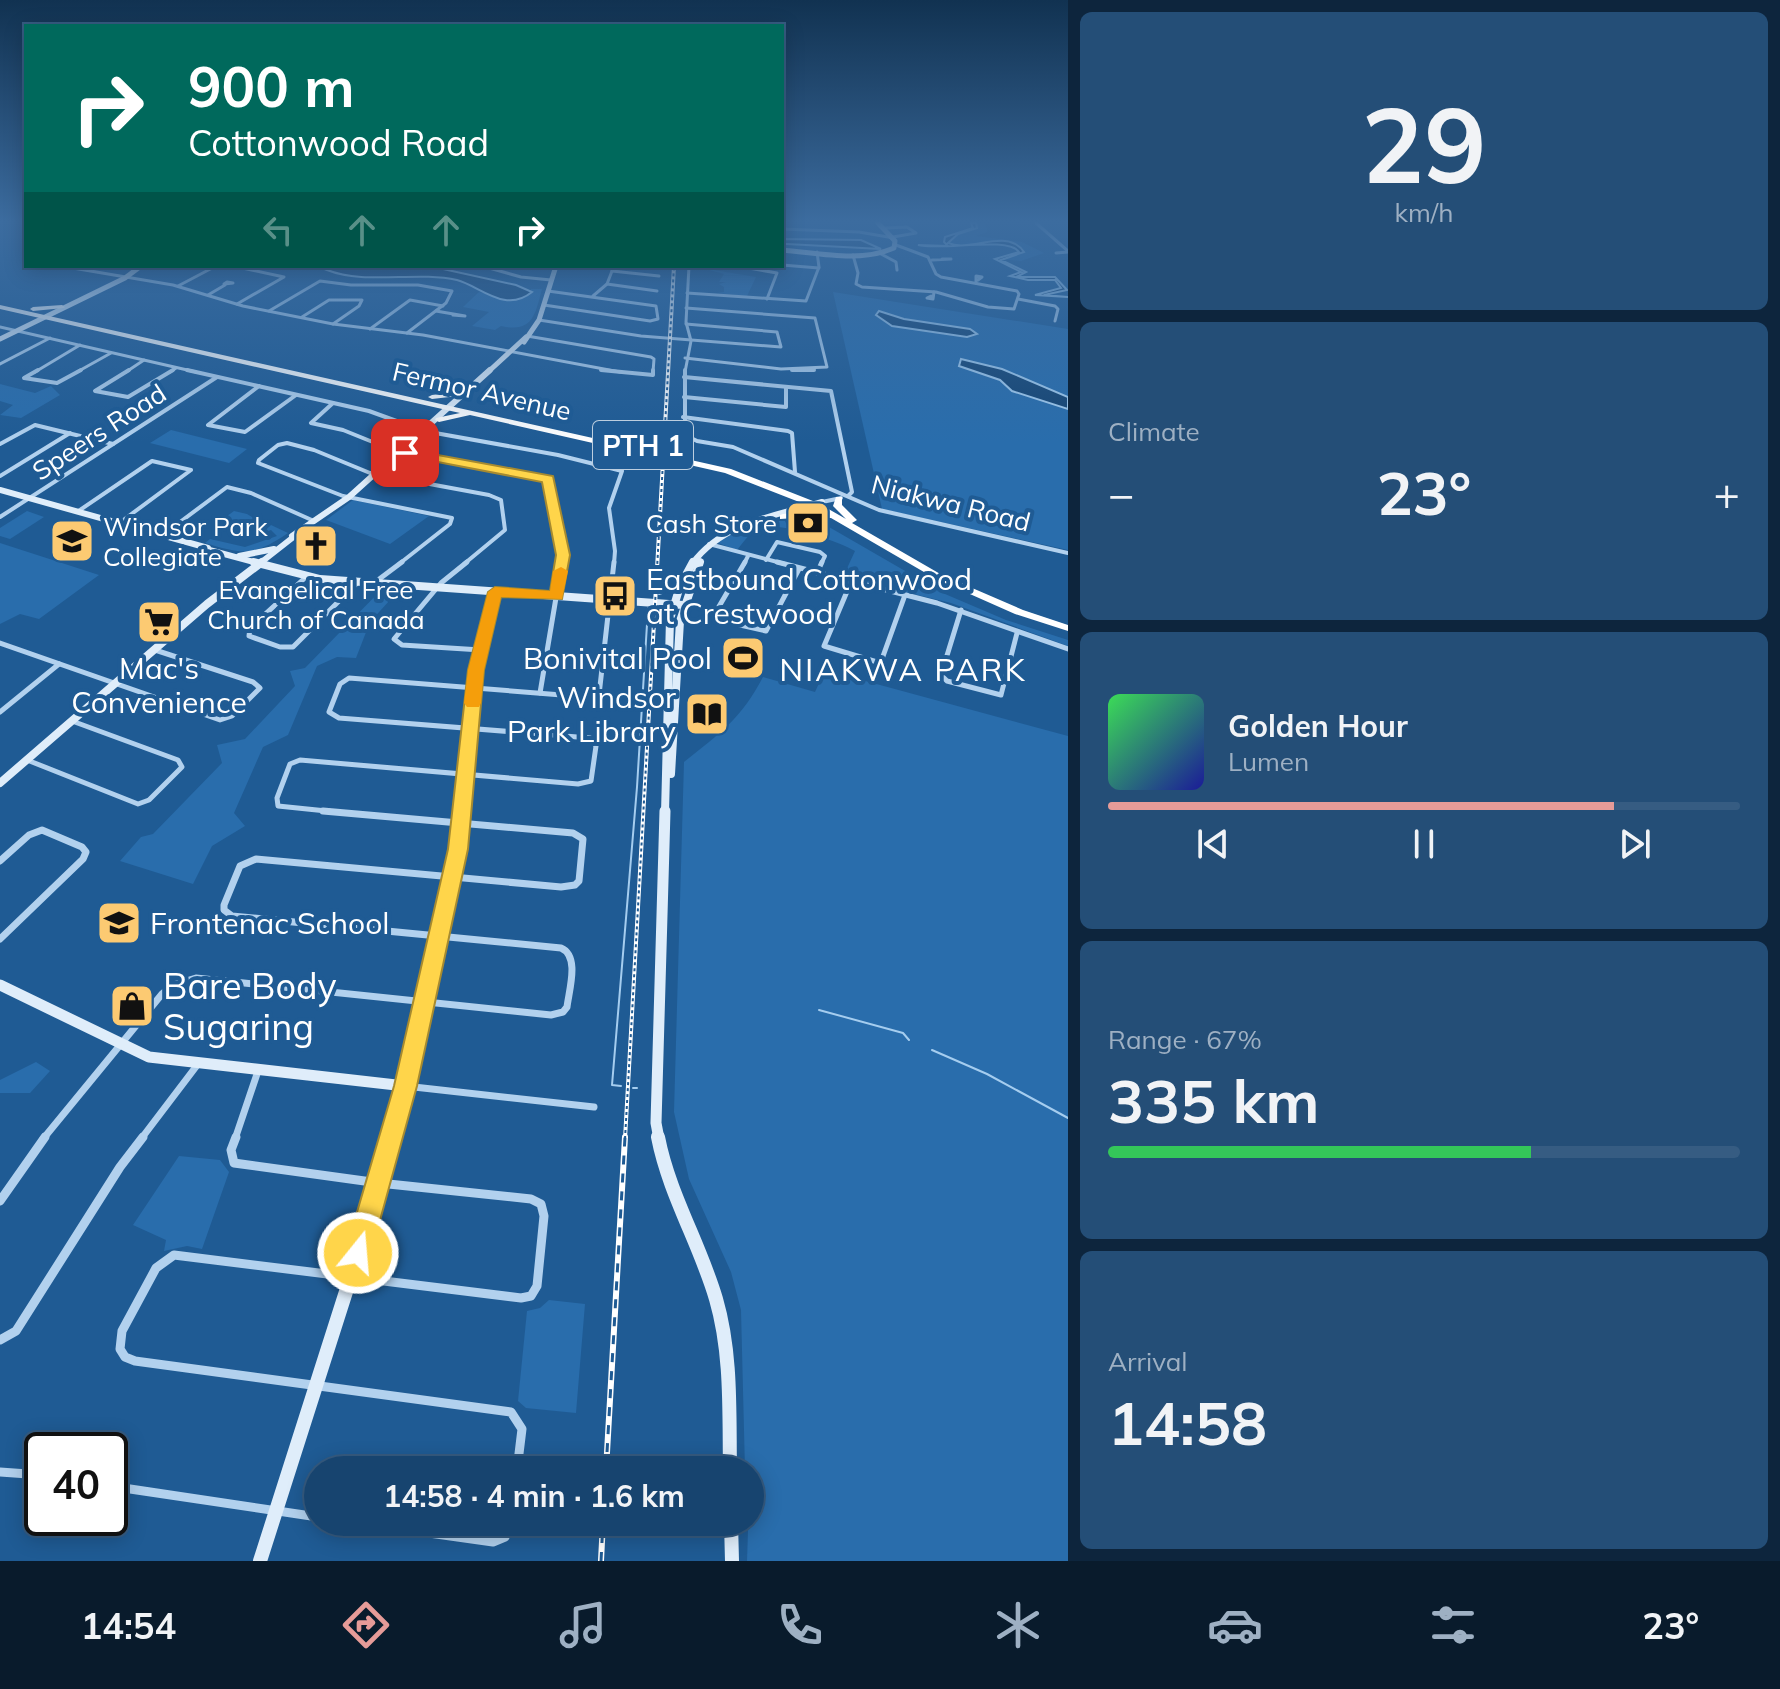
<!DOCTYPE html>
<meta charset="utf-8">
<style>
body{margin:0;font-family:Mulish,sans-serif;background:#244e77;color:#f1f3f6;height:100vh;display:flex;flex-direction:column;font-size:30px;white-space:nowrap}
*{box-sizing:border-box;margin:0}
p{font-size:26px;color:#9eb0c3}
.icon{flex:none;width:44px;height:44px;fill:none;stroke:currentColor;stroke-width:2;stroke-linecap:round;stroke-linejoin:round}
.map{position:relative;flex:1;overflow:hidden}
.drawer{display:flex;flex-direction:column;gap:12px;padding:12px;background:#0d253d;width:712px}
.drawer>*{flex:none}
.banner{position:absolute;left:24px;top:24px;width:760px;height:244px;border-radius:0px;box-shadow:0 4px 20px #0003,0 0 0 2px #365c82;background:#00695c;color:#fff;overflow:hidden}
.speed{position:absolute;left:24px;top:1432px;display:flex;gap:16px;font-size:40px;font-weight:700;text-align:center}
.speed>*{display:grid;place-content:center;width:104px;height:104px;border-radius:50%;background:#17446f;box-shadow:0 4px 20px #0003,0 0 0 2px #365c82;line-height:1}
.speed .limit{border:4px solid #111;border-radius:12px;background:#fff;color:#111}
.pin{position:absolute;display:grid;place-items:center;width:68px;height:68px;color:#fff;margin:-34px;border-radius:16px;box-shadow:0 4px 12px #0006}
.me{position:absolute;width:88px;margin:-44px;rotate:17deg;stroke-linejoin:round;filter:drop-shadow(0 0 6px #0008)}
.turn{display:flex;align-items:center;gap:28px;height:168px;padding:0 32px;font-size:36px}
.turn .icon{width:104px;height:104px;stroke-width:2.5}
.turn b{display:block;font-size:56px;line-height:68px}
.lanes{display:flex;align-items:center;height:76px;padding:0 32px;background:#0003;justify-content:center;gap:40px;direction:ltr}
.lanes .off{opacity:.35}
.big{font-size:60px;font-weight:700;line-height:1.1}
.drawer .tile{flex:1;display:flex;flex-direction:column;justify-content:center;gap:12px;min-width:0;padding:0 28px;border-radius:12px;background:#244e77}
.drawer .dial{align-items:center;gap:0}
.dial b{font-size:104px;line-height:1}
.song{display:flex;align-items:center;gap:24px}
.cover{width:96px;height:96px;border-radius:12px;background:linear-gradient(135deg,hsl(130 70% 55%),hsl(240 70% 35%))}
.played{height:8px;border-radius:4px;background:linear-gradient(90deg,#e69b98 80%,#365c82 80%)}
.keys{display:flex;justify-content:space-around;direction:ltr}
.heat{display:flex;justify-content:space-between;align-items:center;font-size:44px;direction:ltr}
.charge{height:12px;border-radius:6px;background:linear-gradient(90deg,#34c759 67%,#365c82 0)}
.trip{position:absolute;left:304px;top:1456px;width:460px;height:80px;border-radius:40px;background:#17446f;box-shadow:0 4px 20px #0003,0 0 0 2px #365c82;font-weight:700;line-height:80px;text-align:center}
.tabs{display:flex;height:128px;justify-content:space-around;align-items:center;background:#091b2c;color:#9eb0c3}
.tabs .icon{width:56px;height:56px}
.tabs .selected{color:#e69b98}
.tabs b{font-size:36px;color:#f1f3f6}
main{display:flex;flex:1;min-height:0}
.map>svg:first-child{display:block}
</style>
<main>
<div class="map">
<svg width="1068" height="1561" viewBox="0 0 1068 1561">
<rect width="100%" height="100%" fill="#1f5b94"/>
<g fill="#296dac">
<path d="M976,223H984L987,228V232L976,236L1022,242L1044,253L1021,261L1002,259L1022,254L1023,249C1000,231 973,252 948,243L958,234L977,229Z"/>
<path d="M702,268L756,277L747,296L717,293L724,292V287L719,284L726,282H719L724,274Z"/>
<path d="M531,289H542C535,315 533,333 501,326L495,330L472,326L489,312L463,307L479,292L515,300L529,295Z"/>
<path d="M833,292L1068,329V550L882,509Z"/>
<path d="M0,384L35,393L51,386L60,395L21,418L0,415L13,405L0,401Z"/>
<path d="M171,430L247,449L229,463L150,443Z"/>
<path d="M353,500L429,516L390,544L326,520Z"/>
<path d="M27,511L44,517L10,539L0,536V528Z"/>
<path d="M234,511L247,514L268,527L271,525L288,533C254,556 244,555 205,543L210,539L245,547L277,536L271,530L250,538L212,527Z"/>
<path d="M768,521H785L787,525L818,532L829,527L945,594L1006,620L1068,640V646L951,603L843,577L855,551C836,540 779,521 758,528C751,531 742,544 737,550L718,543L719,539Z"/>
<path d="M0,543L99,575L39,619L20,614L0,624Z"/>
<path d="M383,588L400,589L370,622L356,658L337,657L317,666L288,735L263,747L234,813L245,826L212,846L193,884L120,861L141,837L153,834L222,763L217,745L245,739L295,686L290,671L305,668Z"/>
<path d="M825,670L1068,736V1561H747L750,1470H745L741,1310L731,1272L689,1179L674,1112L684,762C720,733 741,719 763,677L815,692Z"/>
<path d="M36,1062L50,1071L30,1093H0V1080Z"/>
<path d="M179,1156L220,1160L229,1172L202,1249L187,1246L164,1251L166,1240L133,1225Z"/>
<path d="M549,1300L585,1304L576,1413L526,1408L518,1401L527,1311L540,1308Z"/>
</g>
<g fill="#154472" stroke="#a5cdef" stroke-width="2">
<path d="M971,223H976L977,228L958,234L948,243C971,253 1007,227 1024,252L1001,260L1026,272L1016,277H1055L1067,290L1044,295L1068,297L1035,295L1061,288L1055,280H1028L1010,276L1021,272L995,259L1019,252C1009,236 941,251 918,245L948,246L944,242L945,237L973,228Z"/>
<path d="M782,239L861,240L881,249L787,244H782Z"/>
<path d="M339,266L434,267L516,285L532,292C505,314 480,286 457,280C416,271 365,285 327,270Z"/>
<path d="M879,311L904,319L970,329L977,334L967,337L892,326L876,315Z"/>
<path d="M961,359L1002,369L1068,397V409L1012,391L1000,380L959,366Z"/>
</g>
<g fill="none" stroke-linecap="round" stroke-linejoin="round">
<g stroke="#a5cdef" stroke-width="2">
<path d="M659,594L662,593L663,578"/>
<path d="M819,1010L903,1033L909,1040"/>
<path d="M932,1050L987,1074L1068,1118"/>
<path d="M621,1086L612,1085L637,787L648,608"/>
<path d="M633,1088H637"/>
</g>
<g stroke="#b2d1ee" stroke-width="3">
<path d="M1036,223L1068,251"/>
<path d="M885,228L907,227L916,233L893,237"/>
<path d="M782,229L859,232L894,238"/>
<path d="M1056,253L1068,252"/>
<path d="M881,254L896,262L897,270"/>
<path d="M853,255L858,273L856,284L862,287L936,292L988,307L1014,309L1019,294L1017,291L941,277L936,274L928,257L896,245"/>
<path d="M932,260L951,259H942"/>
<path d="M782,265L819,268"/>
<path d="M61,266L173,285L243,306L333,324L423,335L620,372"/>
<path d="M233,266L284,277L237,304"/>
<path d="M482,266L521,277L551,280"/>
<path d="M737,266L777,273L767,299"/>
<path d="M612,271L659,276"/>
<path d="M227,282L233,283L224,284Z"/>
<path d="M976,283V276L982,277L978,280"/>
<path d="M607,284L657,291"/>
<path d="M178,286L216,266"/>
<path d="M687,293L806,301L819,267L817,252"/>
<path d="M208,295L225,285"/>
<path d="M593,296L607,284L612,271L621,266"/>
<path d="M931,296L927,298L933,299L934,292"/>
<path d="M1018,299L1055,306L1058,309L1055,321"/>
<path d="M544,305L650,321L658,319L656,306L548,291"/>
<path d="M269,311L320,281L351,285H418L452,291L446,303L407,333"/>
<path d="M436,311L465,316L453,315"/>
<path d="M302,317L329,300H362L359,306L333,324"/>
<path d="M539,320L641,336L781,347L777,332L686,324"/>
<path d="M0,327L196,372"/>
<path d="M370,329L410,300L443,306"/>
<path d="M527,336L651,357L654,359L653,372"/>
<path d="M685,358L781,369L827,367L815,318L686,308"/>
<path d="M0,364L50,338"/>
<path d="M35,372L80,345"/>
<path d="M77,372L111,353"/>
<path d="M126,372L144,360"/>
<path d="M170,372L176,368"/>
<path d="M685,372L691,341L686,322L689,266"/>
</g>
<g stroke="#b2d1ee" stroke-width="4">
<path d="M38,370L24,378L57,383L81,370"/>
<path d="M129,370L95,391L128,397L173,370"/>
<path d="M187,370L369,411L424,431L558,455L622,471L609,508L615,551L614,564"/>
<path d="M601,370L653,375V370"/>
<path d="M685,370V435L697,441L733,447L879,510L1068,553"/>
<path d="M792,370H814"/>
<path d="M684,377L831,391L852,492L848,496"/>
<path d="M259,386L208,425L245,432L296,395"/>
<path d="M684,397L786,407V387"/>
<path d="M333,403L311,423L343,430L395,451L550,480L563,555L562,564"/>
<path d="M683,417L788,431L792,433L795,472"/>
<path d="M0,444L35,425L113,444"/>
<path d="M0,476L70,433"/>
<path d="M822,502L841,498"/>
<path d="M77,512L152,461L191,470L118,524"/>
<path d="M0,517L217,377"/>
<path d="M160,537L227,487L251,493L314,521"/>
<path d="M709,544L785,564"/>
<path d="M766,560L777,542L820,552L825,556L821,564"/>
<path d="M399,564L450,524L452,518L343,496L258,463L259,460L278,445L287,443L314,450L370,473L489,495L501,500L505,530L464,564"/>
<path d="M744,564L748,556"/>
</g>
<g stroke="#b2d1ee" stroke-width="5">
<path d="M467,562L441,583L394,639L402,645L481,650"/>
<path d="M745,562L714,615L718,620L766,631L799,569"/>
<path d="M777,562L937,603L1068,649"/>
<path d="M817,573L822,562"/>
<path d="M307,576L250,628L249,636L280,647H293L358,582"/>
<path d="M851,582L824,646L877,662L882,659L905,595"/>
<path d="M374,583L402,562"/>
<path d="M961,610L941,675L947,681L1001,695L1017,633"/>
<path d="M0,643L220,720L232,716L260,688L253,682L155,650"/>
<path d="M540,693L562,562"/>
<path d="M0,712L59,664"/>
<path d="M27,760L138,804L149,800L182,767L178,760L72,721"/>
<path d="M346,813L278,806L277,798L290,764L300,760L578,784L591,781L596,746L590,738L339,718L329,712L340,684L349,678L587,697L599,695L614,562"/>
</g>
<g stroke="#b2d1ee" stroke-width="7">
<path d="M0,861L29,835L42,830L82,847L86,852L83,859L0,939"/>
<path d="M405,1086L594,1107"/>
<path d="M43,1139L162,994L173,985L196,978L551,1015L563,1012L567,1007C569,990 580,956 561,948L232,916L224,910V905L240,866L256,859L561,887L575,885L579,881L583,839L573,833L323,811"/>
<path d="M141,1139L198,1064"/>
<path d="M235,1139L258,1071"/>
</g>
<g stroke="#b2d1ee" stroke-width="9">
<path d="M236,1137L231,1150L234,1163L379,1183L531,1199L541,1204L544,1216L537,1286L531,1296L521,1298L174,1255L156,1268L122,1331L120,1349L125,1357L135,1361L511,1412L522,1429L517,1470"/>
<path d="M0,1201L45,1137"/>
<path d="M0,1340L16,1331L120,1167L143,1137"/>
<path d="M0,1472L42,1475"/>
<path d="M110,1486L318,1517"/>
<path d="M351,1522L493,1542L505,1537L511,1522"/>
</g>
<g stroke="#dfedfa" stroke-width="5">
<path d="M782,250C819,253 859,263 894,248L895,241L878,223"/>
<path d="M0,339L125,278L141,266"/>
<path d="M524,342L539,320L556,266"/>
<path d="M488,372L526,337"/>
</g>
<g stroke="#dfedfa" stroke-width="6">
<path d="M0,490L208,548"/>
<path d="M292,536L349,497L490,370"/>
<path d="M202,548L261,564"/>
<path d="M239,556L274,549"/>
<path d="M259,564L296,535"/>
<path d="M692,564C723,522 775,516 822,502"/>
</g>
<g stroke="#dfedfa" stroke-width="8">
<path d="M254,562L320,579L683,605"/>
<path d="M671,774L680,621L700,562"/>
<path d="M0,783L207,604L262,562"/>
<path d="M462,813L476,670L495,592"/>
<path d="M665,813L670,619L680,586L693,562"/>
</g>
<g stroke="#dfedfa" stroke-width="11">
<path d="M0,985L149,1057L405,1086"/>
<path d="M390,1139L405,1086L458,849L462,811"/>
<path d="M659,1139L656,1123L665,811"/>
</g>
<g stroke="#dfedfa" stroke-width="14">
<path d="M658,1137C669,1194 700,1244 716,1299C732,1354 729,1413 730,1470"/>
<path d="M731,1522L732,1561"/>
<path d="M260,1561L351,1276L391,1137"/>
</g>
<g fill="#fff" fill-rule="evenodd">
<path d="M0,305L731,469L818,503L846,519L833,506L836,497H842V505L857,520L852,523L942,575L1023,610L1068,625V631L1015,614L936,579L831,518L811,517L780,519V515L783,514L811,511L822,513L812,507L725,473L470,415L439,422L435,420L436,418L460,413L0,309Z"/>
<path d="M62,305L65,307L64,308L33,311L30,309L33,307Z"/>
<path d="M464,391H467V395L432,399L428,397L432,395Z"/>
</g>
<g stroke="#fff" stroke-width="4">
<path id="rail-far1" d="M625,1139L674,266"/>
</g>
<g stroke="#fff" stroke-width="6">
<g id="rail">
<path d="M606,1470L625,1137"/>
<path d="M601,1561L603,1522"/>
</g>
</g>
<use href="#rail-far1" stroke="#1f5b94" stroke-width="2" stroke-dasharray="3" stroke-linecap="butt"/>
<use href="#rail" stroke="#1f5b94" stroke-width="3" stroke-dasharray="9" stroke-linecap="butt"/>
</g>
<linearGradient id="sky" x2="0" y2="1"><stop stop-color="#113251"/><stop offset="0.5" stop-color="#3c6c9f"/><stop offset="1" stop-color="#3c6c9f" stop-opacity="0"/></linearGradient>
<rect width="1068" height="442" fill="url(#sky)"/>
<path fill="#ffd54a" stroke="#a68a30" stroke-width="2" d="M405,449L553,476L570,555L562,599L501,597L484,670L468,849L417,1086L371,1253L367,1262L358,1266L349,1262L345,1253L394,1086L448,849L468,670L488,592L495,587L550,591L556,555L542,482L401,455V450Z"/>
<path fill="#f59e0b" d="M561,567L568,571L562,599L501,597L484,670L481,703L479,707H467L464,703L468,670L488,592L495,587L550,591L553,571Z"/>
<defs>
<g id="bank-square" transform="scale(2.3)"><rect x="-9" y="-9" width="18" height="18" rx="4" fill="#fcca72" stroke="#1f5b94"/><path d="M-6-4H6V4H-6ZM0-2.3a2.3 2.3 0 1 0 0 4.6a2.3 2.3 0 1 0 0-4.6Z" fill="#111"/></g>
<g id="school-square" transform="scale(2.3)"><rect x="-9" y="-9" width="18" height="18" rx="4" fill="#fcca72" stroke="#1f5b94"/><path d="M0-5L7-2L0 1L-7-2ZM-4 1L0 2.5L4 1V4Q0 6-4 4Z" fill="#111"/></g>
<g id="church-square" transform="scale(2.3)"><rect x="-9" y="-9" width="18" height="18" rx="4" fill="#fcca72" stroke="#1f5b94"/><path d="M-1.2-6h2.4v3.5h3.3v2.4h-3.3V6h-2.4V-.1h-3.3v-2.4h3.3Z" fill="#111"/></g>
<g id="bus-square" transform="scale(2.3)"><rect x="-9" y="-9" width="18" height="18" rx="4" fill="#fcca72" stroke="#1f5b94"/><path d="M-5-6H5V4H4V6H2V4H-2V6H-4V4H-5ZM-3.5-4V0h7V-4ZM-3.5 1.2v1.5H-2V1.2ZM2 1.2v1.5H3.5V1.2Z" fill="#111"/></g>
<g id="supermarket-square" transform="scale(2.3)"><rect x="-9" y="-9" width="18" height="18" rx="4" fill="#fcca72" stroke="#1f5b94"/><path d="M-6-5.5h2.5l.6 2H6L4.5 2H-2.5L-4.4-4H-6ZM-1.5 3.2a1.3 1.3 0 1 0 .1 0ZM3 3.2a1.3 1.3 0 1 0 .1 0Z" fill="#111"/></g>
<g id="stadium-square" transform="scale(2.3)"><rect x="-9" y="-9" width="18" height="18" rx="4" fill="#fcca72" stroke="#1f5b94"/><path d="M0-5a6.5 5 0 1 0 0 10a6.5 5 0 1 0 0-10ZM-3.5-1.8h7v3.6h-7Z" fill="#111"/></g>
<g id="library-square" transform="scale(2.3)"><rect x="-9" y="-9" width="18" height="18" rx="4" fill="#fcca72" stroke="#1f5b94"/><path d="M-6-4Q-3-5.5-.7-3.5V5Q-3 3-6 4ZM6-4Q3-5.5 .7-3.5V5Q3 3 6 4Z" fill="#111"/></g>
<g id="shop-square" transform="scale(2.3)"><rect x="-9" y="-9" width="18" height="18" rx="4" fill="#fcca72" stroke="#1f5b94"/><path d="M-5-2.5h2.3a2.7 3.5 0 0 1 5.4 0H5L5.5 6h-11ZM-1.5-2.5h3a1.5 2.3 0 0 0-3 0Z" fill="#111"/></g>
</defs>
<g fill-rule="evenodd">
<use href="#bank-square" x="808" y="523"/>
<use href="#school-square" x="72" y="541"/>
<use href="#church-square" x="316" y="546"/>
<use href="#bus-square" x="615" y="596"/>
<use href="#supermarket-square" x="159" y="622"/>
<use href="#stadium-square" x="743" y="658"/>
<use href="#library-square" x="707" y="714"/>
<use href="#school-square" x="119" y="923"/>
<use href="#shop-square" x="132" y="1006"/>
</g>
<g text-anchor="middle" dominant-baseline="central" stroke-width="8" stroke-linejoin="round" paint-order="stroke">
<g font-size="26" fill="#fff" stroke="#1f5b94">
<text transform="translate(482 391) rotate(13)">Fermor Avenue</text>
<text transform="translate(99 432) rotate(-33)">Speers Road</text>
<text transform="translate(951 503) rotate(14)">Niakwa Road</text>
</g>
<g font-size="26" fill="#fff" stroke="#1f5b94" text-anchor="end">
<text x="777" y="523">Cash Store</text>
<text x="103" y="526" text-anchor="start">Windsor Park<tspan x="103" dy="30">Collegiate</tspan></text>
<text x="316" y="589" text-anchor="middle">Evangelical Free<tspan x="316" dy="30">Church of Canada</tspan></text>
</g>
<rect fill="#1f5b94" stroke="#bccedf" stroke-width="2" x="593" y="421" width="100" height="48" rx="6"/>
<g font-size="28" font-weight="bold" fill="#fff">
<text x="643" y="445">PTH 1</text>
</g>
<g font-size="30" fill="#fff" stroke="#1f5b94" text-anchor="start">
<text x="646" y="579">Eastbound Cottonwood<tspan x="646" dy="34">at Crestwood</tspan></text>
<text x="712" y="658" text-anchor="end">Bonivital Pool</text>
<text x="159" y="668" text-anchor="middle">Mac's<tspan x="159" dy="34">Convenience</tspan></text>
<text x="676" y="697" text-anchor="end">Windsor<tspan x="676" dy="34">Park Library</tspan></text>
<text x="150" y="923">Frontenac School</text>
</g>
<g font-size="32" letter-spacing="2" fill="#fff" stroke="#1f5b94">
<text x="903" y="669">NIAKWA PARK</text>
</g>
<g font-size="36" fill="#fff" stroke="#1f5b94" text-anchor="start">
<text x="163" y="985">Bare Body<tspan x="163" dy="41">Sugaring</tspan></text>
</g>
</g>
</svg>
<div class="speed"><div class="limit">40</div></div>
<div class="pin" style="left:405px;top:453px;background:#d93025"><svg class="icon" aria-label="arrive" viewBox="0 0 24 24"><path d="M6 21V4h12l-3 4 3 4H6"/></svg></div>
<svg class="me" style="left:358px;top:1253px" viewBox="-20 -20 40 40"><circle r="17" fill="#ffd54a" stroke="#fff" stroke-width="3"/><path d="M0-11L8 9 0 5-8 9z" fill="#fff"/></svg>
<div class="trip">14:58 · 4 min · 1.6 km</div>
<div class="banner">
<div class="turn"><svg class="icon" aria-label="right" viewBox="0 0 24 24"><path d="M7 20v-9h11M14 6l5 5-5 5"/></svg><div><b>900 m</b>Cottonwood Road</div></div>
<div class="lanes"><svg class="icon off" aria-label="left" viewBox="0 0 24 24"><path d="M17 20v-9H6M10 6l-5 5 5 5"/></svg><svg class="icon off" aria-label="ahead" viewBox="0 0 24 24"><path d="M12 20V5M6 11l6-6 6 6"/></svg><svg class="icon off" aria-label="ahead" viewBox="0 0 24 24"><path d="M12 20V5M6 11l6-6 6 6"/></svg><svg class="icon" aria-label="right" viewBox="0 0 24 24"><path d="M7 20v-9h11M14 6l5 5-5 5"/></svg></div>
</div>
</div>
<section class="drawer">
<div class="tile dial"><b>29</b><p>km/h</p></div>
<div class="tile"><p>Climate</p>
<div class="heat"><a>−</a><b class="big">23°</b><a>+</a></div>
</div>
<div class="tile">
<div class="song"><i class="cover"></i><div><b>Golden Hour</b><p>Lumen</p></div></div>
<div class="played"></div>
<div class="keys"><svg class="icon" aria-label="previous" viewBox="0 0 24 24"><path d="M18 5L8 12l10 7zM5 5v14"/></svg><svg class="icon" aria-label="pause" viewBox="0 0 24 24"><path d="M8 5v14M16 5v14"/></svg><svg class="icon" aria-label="next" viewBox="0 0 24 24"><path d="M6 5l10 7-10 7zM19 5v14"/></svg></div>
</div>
<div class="tile"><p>Range · 67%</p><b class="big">335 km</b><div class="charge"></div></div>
<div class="tile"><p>Arrival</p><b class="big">14:58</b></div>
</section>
</main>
<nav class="tabs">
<b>14:54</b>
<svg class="icon selected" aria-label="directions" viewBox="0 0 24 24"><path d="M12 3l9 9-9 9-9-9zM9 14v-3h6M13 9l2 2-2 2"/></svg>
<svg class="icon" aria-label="music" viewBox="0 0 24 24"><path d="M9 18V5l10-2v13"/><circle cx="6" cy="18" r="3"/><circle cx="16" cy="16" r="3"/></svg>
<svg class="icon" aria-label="phone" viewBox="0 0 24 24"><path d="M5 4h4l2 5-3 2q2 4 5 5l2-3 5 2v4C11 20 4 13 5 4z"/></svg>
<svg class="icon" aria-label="climate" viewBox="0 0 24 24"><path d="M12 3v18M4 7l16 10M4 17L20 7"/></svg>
<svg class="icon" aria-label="car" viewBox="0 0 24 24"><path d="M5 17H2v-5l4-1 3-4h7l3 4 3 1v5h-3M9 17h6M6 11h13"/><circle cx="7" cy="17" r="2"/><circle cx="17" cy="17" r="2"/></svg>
<svg class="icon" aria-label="filters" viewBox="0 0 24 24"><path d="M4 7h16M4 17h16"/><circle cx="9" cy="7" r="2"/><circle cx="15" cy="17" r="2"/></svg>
<b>23°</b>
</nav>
